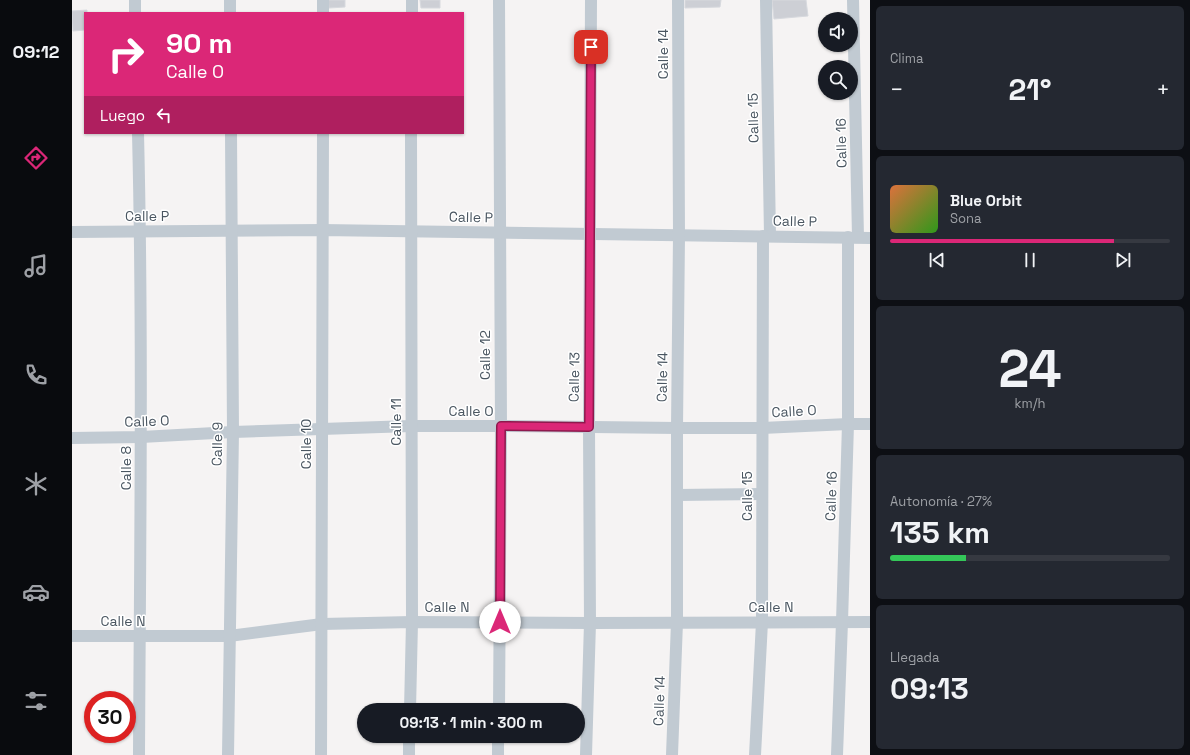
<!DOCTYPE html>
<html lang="es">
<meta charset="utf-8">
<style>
body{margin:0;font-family:"Space Grotesk",sans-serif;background:#242831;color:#f1f3f6;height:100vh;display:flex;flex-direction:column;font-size:15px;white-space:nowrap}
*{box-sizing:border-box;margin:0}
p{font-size:13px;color:#9ea1a6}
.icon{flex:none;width:22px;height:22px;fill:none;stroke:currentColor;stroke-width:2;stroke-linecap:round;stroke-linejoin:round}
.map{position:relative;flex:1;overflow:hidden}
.details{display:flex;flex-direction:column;gap:6px;padding:6px;background:#0d0f14;width:320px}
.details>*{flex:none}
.guide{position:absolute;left:12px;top:12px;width:380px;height:122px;border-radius:0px;box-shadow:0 1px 3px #0004;background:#db2777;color:#fff;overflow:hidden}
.controls{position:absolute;left:746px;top:12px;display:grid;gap:8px}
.controls a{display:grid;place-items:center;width:40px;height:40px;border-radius:50%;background:#171b24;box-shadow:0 1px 3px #0004;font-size:20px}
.speed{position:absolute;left:12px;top:691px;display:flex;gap:8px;font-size:20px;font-weight:700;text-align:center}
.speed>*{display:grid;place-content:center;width:52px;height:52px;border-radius:50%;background:#171b24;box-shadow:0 1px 3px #0004;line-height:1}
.speed .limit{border:6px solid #d22;background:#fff;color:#111}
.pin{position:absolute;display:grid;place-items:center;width:34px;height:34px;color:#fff;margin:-17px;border-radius:8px;box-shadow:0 2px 6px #0006}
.me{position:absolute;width:44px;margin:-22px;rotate:0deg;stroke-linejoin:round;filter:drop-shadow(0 0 3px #0008)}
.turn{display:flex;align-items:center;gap:14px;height:84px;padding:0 16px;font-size:18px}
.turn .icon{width:52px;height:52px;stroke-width:2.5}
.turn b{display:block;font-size:28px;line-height:34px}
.then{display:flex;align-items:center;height:38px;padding:0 16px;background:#0003;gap:8px;font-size:15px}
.big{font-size:30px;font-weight:800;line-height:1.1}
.details .widget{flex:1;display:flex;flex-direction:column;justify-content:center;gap:6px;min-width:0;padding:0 14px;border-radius:6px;background:#242831}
.details .dial{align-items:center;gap:0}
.dial b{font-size:52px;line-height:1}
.song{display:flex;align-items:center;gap:12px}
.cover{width:48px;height:48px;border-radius:6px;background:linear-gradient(135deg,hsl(20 70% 55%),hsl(110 70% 35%))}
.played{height:4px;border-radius:2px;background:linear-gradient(90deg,#db2777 80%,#363941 80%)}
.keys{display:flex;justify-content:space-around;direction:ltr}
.heat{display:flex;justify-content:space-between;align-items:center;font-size:22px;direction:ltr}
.charge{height:6px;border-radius:3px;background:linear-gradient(90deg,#34c759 27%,#363941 0)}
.trip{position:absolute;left:285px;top:703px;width:228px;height:40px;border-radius:20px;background:#171b24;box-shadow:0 1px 3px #0004;font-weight:800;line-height:40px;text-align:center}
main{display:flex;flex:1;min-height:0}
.dock{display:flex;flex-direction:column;width:72px;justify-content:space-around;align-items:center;background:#090b0e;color:#9ea1a6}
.dock .icon{width:28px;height:28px}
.dock .current{color:#db2777}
.dock b{font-size:18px;color:#f1f3f6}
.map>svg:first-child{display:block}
</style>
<main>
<nav class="dock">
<b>09:12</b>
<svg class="icon current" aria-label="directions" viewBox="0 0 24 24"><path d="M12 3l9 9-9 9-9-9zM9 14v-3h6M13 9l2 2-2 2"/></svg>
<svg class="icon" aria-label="music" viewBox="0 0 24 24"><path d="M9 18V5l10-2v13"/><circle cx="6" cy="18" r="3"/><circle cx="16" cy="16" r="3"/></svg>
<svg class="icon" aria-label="phone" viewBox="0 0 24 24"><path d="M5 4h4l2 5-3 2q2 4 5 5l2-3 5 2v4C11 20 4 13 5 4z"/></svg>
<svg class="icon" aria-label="climate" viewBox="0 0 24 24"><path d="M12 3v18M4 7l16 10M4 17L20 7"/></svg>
<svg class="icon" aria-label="car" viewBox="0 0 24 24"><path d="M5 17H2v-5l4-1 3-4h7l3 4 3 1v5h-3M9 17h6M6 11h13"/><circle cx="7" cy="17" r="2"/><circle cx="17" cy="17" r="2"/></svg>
<svg class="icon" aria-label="filters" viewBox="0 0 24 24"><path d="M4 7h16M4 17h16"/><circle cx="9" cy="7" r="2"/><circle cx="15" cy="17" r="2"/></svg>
</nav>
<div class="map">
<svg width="798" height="755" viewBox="0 0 798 755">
<rect width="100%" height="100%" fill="#f5f3f3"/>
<g fill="#cdcfd5" stroke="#d7d9de">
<path d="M256,0H273V7L257,8Z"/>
<path d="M348,0H368V8H349Z"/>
<path d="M613,0H649L648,7L613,8Z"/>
<path d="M700,0H734L736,16L702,19Z"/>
<path d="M15,10V13H13V30L1,31L0,11Z"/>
</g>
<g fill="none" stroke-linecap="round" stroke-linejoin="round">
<g stroke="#c1cad2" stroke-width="12">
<path d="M63,0V13"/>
<path d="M158,0V13"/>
<path d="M427,0L429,426L427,710"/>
<path d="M694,0L698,236"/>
<path d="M781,0L786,237"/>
<path d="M251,13V0"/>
<path d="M340,13V0"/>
<path d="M66,133C71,340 68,548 67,755"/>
<path d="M0,232L250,230L798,238"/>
<path d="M0,438L69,437L161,432L339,426H429L605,428H690L776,424H798"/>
<path d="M605,495L690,494"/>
<path d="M0,636H157L250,624L340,622L518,623L798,622"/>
<path d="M338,710L340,622L339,133"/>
<path d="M156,755L161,432L159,133"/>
<path d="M249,755L251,133"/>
<path d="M337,755V736"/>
<path d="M426,755V736"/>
<path d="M514,755L518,623L517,427L519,0"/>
<path d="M600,755L605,622V428L607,235L606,0"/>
<path d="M683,755L690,622L691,236"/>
<path d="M765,755L770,622L776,424V237"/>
</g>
</g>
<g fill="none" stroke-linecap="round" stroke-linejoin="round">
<g stroke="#8e194d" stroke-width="10">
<path id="route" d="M428,622L429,426L517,427L519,47"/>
</g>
<use href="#route" stroke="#db2777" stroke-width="7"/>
</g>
<g text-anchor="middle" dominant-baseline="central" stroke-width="3" stroke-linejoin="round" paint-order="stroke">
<g font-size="14" fill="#4a5661" stroke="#fff">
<text transform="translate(591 54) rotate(-90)">Calle 14</text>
<text transform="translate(681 118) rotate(-91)">Calle 15</text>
<text transform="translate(769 143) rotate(-91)">Calle 16</text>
<text x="75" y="216">Calle P</text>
<text transform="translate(399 217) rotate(1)">Calle P</text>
<text transform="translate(723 221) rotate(1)">Calle P</text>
<text transform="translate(413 355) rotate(-90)">Calle 12</text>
<text transform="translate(502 377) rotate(-89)">Calle 13</text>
<text transform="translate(590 377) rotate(-89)">Calle 14</text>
<text x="399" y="411">Calle O</text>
<text transform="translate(722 411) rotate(-3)">Calle O</text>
<text transform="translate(75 421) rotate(-2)">Calle O</text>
<text transform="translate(324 422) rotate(-90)">Calle 11</text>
<text transform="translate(145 444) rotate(-89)">Calle 9</text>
<text transform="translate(234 444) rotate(-90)">Calle 10</text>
<text transform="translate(54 468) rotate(-90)">Calle 8</text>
<text transform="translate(675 496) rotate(-90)">Calle 15</text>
<text transform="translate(759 496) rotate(-88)">Calle 16</text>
<text x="375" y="607">Calle N</text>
<text x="699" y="607">Calle N</text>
<text x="51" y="621">Calle N</text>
<text transform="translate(587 701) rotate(-88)">Calle 14</text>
</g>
</g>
</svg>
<div class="controls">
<a><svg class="icon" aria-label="sound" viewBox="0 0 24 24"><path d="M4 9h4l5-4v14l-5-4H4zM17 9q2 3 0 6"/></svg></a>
<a><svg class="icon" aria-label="search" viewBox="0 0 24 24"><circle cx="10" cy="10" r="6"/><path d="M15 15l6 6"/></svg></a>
</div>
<div class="speed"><div class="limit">30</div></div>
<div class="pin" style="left:519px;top:47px;background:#d93025"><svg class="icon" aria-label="arrive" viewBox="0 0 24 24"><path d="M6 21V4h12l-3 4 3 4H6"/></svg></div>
<svg class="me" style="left:428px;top:622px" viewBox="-20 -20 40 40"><circle r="19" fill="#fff"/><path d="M0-13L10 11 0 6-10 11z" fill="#db2777"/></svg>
<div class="trip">09:13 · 1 min · 300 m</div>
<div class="guide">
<div class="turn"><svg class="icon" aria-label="right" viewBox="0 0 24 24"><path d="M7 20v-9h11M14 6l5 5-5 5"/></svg><div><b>90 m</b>Calle O</div></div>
<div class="then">Luego<svg class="icon" aria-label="left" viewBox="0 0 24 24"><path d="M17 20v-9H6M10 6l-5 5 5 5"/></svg></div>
</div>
</div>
<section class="details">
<div class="widget"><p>Clima</p>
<div class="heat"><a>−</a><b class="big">21°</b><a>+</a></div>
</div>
<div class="widget">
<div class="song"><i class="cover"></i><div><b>Blue Orbit</b><p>Sona</p></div></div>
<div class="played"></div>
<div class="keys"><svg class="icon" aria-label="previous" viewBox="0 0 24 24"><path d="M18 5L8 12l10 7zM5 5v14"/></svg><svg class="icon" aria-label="pause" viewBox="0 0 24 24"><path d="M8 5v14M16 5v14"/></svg><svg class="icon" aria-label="next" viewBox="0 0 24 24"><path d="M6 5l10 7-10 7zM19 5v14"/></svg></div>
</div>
<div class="widget dial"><b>24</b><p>km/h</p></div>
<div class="widget"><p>Autonomía · 27%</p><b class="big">135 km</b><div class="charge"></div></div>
<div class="widget"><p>Llegada</p><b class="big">09:13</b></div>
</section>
</main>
